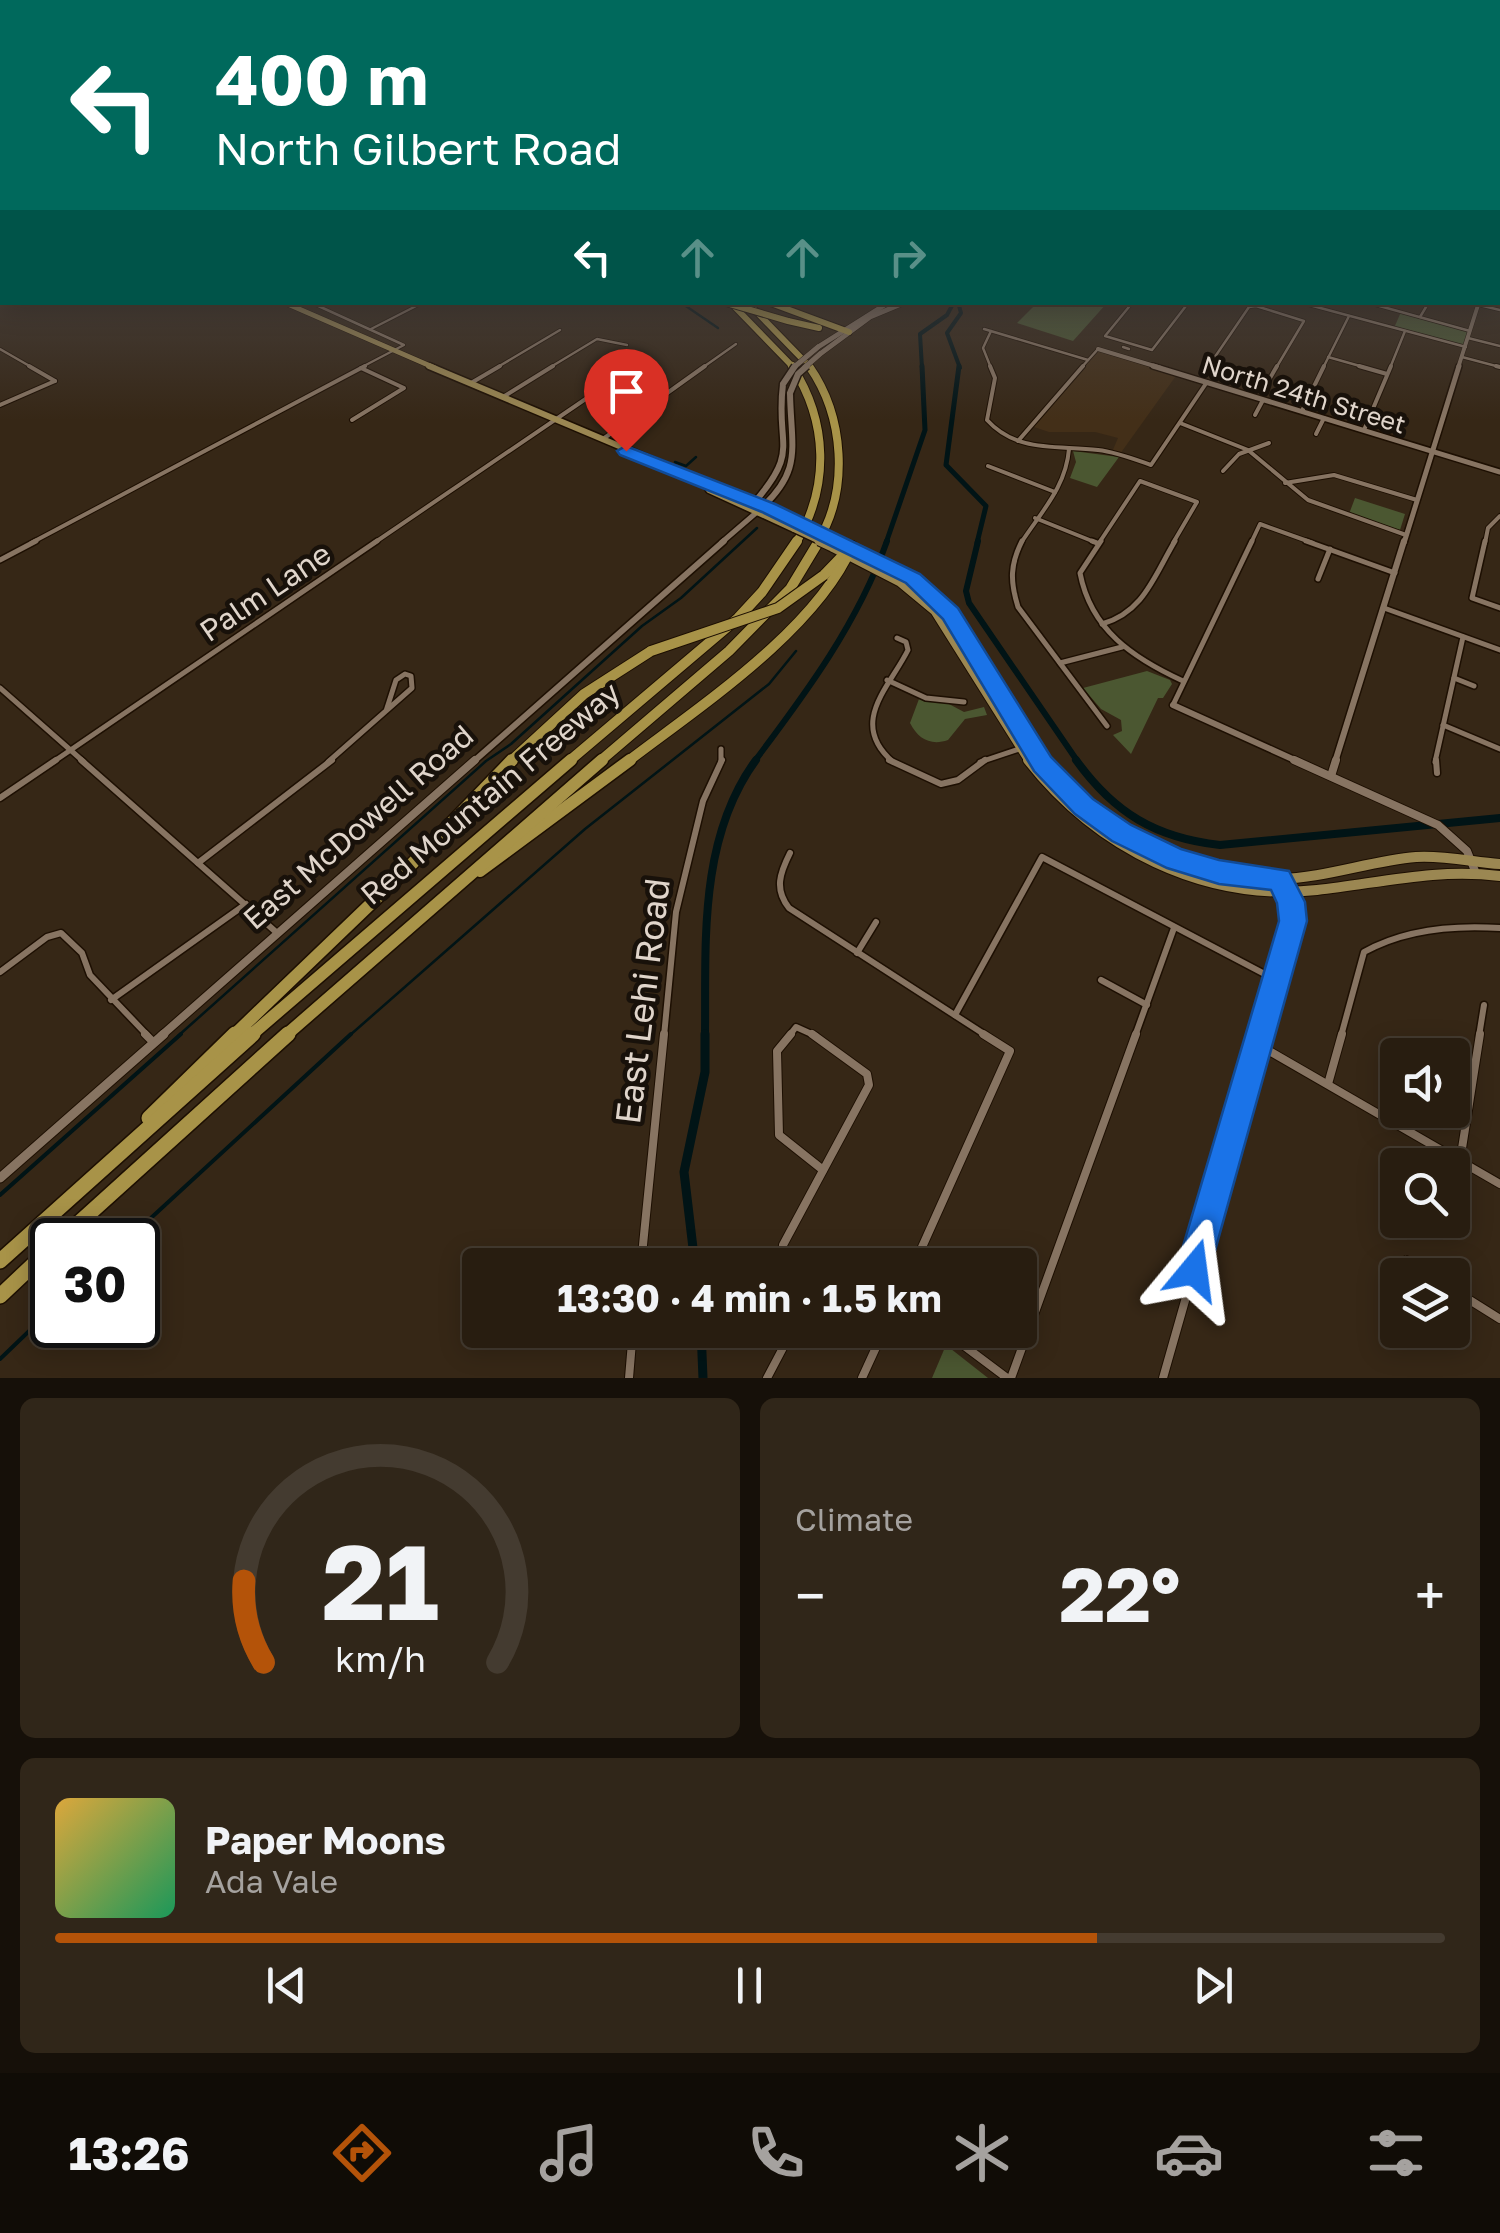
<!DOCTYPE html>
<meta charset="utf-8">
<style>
body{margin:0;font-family:"Golos Text",sans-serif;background:#302619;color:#f1f3f6;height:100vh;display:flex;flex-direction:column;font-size:38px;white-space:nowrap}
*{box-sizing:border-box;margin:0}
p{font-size:32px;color:#a5a29f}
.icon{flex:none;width:55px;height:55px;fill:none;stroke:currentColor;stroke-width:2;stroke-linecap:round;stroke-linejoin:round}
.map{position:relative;height:1378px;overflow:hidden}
.drawer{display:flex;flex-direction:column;gap:20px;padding:20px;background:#161009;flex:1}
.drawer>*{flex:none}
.top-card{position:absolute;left:0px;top:0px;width:1500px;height:305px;box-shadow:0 5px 25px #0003,0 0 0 2px #443b30;background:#00695c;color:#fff;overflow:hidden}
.fabs{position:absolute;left:1380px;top:1038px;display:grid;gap:20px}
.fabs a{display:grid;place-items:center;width:90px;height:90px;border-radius:10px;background:#281d10;box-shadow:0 5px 25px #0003,0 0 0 2px #443b30;font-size:50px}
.speed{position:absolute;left:30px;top:1218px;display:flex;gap:20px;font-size:50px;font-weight:700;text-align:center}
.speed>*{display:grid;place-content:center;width:130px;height:130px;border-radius:50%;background:#281d10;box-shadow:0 5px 25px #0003,0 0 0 2px #443b30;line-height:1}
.speed .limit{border:5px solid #111;border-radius:15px;background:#fff;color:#111}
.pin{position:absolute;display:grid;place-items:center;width:85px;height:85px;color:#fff;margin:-102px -42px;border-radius:50% 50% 50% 0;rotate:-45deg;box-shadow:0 0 10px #0007}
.pin .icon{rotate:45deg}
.me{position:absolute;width:110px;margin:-55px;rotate:16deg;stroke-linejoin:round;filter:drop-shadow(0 0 8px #0008)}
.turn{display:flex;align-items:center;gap:35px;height:210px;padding:0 50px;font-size:45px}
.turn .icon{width:130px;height:130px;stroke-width:2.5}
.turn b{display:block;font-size:70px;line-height:85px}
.lanes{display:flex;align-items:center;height:95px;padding:0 50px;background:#0003;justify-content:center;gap:50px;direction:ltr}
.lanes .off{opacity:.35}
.big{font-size:75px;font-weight:700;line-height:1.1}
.drawer .tile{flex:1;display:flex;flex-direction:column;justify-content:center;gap:15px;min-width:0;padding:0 35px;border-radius:15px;background:#302619}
.drawer .dial{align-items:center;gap:0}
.dial svg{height:260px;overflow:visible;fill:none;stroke:#443b30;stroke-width:7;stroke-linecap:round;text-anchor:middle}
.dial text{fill:#f1f3f6;stroke:none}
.song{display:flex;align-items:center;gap:30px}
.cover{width:120px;height:120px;border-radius:15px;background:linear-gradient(135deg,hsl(40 70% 55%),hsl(150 70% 35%))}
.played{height:10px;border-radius:5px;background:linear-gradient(90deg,#b45309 75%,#443b30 75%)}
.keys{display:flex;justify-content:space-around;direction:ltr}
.heat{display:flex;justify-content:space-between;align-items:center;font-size:55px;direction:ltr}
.drawer .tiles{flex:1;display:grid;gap:20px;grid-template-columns:1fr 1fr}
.tile:last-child{grid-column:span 2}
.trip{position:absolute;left:462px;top:1248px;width:575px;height:100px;border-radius:10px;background:#281d10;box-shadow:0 5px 25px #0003,0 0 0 2px #443b30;font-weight:700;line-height:100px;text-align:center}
.tab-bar{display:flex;height:160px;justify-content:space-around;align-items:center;background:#100c06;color:#a5a29f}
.tab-bar .icon{width:70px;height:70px}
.tab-bar .active{color:#b45309}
.tab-bar b{font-size:45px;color:#f1f3f6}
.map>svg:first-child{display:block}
</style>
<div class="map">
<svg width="1500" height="1378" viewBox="0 0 1500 1378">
<rect width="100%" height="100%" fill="#362716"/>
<path fill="#432f18" d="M1098,349L1178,373L1120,454L1112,452L1118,438L1095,432H1049L1031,426Z"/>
<g fill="#4b5731">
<path d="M1029,303H1107L1073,341L1017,323L1035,305Z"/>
<path d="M1401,312L1470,331L1466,347L1394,328Z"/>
<path d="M1073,451L1119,457L1097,487L1070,478L1076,462Z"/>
<path d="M1355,498L1405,514L1400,530L1349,514Z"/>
<path d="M1147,671L1170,680L1172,684L1163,698H1158L1131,754L1113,735L1122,731L1121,720L1101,709L1083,688Z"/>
<path d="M919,699L949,704L964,712L984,707L987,715L965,719L948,740C931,746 918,739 910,723Z"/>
<path d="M946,1345L988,1378H932Z"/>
</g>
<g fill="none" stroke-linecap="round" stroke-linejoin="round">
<g stroke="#011416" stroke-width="2.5">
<path d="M680,302L718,328"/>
<path d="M675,462L686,466L696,457"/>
<path d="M178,1036L486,761L511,744L642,626L681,598L757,528"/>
<path d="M349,1036L585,829L769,684L796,651"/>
</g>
<g stroke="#011416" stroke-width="4">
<path d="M0,1195L181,1034"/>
<path d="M127,1240L351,1034"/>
<path d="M0,1359L52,1309"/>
</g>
<g stroke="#011416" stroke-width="4">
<path d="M958,302L961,313L947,333L960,368"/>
<path d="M922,368L920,334L947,315L954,302"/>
</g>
<g stroke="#011416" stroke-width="5">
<path d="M959,366L946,465L986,506L977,543"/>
<path d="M886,543L925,430L922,366"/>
</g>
<g stroke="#011416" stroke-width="6">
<path d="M978,541L966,591L969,603L1078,762"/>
<path d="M754,762C806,693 858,623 887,541"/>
</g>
<g stroke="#011416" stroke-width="8">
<path d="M1076,760C1114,813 1156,838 1220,845L1500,818"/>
<path d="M705,1036C706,944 698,839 756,760"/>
</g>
<g stroke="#011416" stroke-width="9">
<path d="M695,1265L684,1172L705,1072V1034"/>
<path d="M701,1330L703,1378"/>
</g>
<g stroke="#1d0f02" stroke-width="4">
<g id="minor-far4">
<path d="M1133,302L1105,336L1152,350L1189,302"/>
<path d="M1298,302L1466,347"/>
<path d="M1365,302L1470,331"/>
<path d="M314,304L404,345L360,368"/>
<path d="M1479,305L1500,310"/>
<path d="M1420,317L1429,302"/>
<path d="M371,329L424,302"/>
<path d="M984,329L1088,360"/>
<path d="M991,331L983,348L991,368"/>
<path d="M1468,338L1500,346"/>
<path d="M1123,347L1129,349"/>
<path d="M0,349L33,368"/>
<path d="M1328,357L1367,368"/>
<path d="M1462,357L1500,367"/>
<path d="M496,368L560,330"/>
<path d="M549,368L597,339L627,345"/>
<path d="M702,368L736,344"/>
<path d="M1081,368L1098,349"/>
<path d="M1212,368L1208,367L1249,307L1256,306L1304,321L1276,368"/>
<path d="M1323,368L1349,316"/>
<path d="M1390,368L1405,331"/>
</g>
</g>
<g stroke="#1d0f02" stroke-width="6">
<g id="minor-far3">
<path d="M29,366L55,381"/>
<path d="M990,366L995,378L987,420C1017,453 1057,445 1098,450C1116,452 1134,459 1151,465L1207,382"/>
<path d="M1209,366L1266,385L1277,366"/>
<path d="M1359,366L1387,374"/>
<path d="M1496,366L1500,367"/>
<path d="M471,383L500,366"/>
<path d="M503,397L553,366"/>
<path d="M0,405L55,381"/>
<path d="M1302,411L1324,366"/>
<path d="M1255,415L1263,400"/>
<path d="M352,420L404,388L361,368"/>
<path d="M1180,423L1248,450L1308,500L1406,535"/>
<path d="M1364,430L1391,366"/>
<path d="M1316,434L1324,418"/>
<path d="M603,439L705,366"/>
<path d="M1018,441L1083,366"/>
<path d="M988,466L1055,492"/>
<path d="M1223,471L1239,454L1269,443"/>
<path d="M1285,483L1334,475L1417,500"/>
<path d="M1035,518L1097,543"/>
<path d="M31,543L365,366"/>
<path d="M374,543L590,396"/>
<path d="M1021,543C1041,512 1066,487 1069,449"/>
<path d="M1099,543L1140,481L1197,502L1173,543"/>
<path d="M1251,543L1260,524L1313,543"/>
<path d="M1485,543L1488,528L1500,516"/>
</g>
</g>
<g stroke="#1d0f02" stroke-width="8">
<g id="minor-far2">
<path d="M1022,541C1010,565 1010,581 1018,607L1107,726"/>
<path d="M1092,541L1097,543"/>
<path d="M1101,541L1080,573C1091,630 1133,658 1183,681"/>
<path d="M1306,541L1395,573"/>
<path d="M1485,541L1472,598L1500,608"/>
<path d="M0,560L36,541"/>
<path d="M1318,579L1330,549"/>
<path d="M1384,608L1500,650"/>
<path d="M1102,624C1144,612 1154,576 1175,541"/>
<path d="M1060,663L1122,647"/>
<path d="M1454,678L1474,686"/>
<path d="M887,680L926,698L964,702"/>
<path d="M0,688L84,762"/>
<path d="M1173,705L1252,541"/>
<path d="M1443,725L1500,749"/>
<path d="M721,749V762"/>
<path d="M53,762L377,541"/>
<path d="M328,762L412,688L411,676L405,674L396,680L386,711"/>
<path d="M893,762C848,723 889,688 908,650L906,642L897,638"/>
<path d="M980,762L1022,748"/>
<path d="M1435,762L1463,637"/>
</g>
</g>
<g stroke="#1d0f02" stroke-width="9">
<g id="minor-far1">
<path d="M81,760L276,932"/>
<path d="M889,760L941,784L958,780L985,760"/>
<path d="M1436,760L1437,773"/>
<path d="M0,798L56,760"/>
<path d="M790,853C780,873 774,889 789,908L987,1036"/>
<path d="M198,863L332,760"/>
<path d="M857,953L876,922"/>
<path d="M0,972L47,937L61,933L82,953L90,975L148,1036"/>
<path d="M1101,980L1147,1005"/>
<path d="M111,1000L246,904"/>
<path d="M955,1015L1042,857L1276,980"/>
<path d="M664,1036L676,912L703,801L722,760"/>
<path d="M789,1036L796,1027L816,1036"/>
<path d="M1135,1036L1174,928"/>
<path d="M1260,1036L1293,921L1285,891"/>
<path d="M1341,1036L1364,952C1405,929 1454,925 1500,928"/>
<path d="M1479,1036L1484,1005"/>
</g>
</g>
<g stroke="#1d0f02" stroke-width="10">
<g id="minor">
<path d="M145,1034L153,1042"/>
<path d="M791,1034L777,1051L779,1135L823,1170"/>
<path d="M1257,1044L1500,1184"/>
<path d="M1328,1084L1342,1034"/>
<path d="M1460,1161L1480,1034"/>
<path d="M1406,1260L1430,1275"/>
<path d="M641,1265L664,1034"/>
<path d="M781,1265L783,1245L869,1085L867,1074L812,1034"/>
<path d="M914,1265L1010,1051L983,1034"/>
<path d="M1452,1289L1500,1319"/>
<path d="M943,1330L1007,1378"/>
<path d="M629,1378L633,1330"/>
<path d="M767,1378L785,1344L787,1330"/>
<path d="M862,1378L884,1330"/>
<path d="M1011,1378L1136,1034"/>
<path d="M1163,1378L1261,1034"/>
</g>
</g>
<g stroke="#1d0f02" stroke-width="5">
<g id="tertiary-far4">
<path d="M1498,227V242"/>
<path d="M1098,349L1161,368"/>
<path d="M1458,368L1479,302"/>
</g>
</g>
<g stroke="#1d0f02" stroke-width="8">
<g id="tertiary-far3">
<path d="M1153,366L1500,472"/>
<path d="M721,543L757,512"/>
<path d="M1404,543L1459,366"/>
</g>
</g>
<g stroke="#1d0f02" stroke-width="9">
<g id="tertiary-far2">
<path d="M1173,705L1299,762"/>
<path d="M473,762L724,541"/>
<path d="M1335,762L1404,541"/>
</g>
</g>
<g stroke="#1d0f02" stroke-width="10">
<g id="tertiary-far1">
<path d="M1294,760L1438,825L1467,851L1475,871"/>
<path d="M1331,776L1336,760"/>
<path d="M161,1036L475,760"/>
</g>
</g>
<g stroke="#1d0f02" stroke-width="11">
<path id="tertiary" d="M0,1178L164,1034"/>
</g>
<g stroke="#1d0f02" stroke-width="6">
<g id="secondary-far1">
<path d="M818,347L883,306"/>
<path d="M820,354L870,317L906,302"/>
</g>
</g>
<g stroke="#1d0f02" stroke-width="9">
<g id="secondary">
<path d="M752,505C802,449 775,447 783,384"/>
<path d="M757,512C804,471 791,449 790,393"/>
</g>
</g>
<g stroke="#1d0f02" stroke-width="6">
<path id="primary-far3" d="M283,302L435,368"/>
</g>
<g stroke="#1d0f02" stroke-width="9">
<g id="primary-far2">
<path d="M429,366L788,517"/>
<path d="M706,485L709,490L794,529"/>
<path d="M835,539L844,543"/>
</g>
</g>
<g stroke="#1d0f02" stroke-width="11">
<g id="primary-far1">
<path d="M839,541C871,556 906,570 932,594C981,639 1003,710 1042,762"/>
<path d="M832,547L900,582L935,611L1030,762"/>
</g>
</g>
<g stroke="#1d0f02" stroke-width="12">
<g id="primary">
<path d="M1028,760C1097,848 1203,902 1317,890C1380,883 1436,868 1500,876"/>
<path d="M1040,760C1093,830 1190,881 1279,879C1325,878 1370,861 1416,857C1443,855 1473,862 1500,864"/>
</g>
</g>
<g stroke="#1d0f02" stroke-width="8">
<g id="motorway-far4">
<path d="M730,302L794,368"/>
<path d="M747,302L811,368"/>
<path d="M768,302L849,332"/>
<path d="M788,321L819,328"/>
</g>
</g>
<g stroke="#1d0f02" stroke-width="10">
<g id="motorway-far3">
<path d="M792,366C828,422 830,486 796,543"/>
<path d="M809,366C844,416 850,490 817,543"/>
</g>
</g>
<g stroke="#1d0f02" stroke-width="12">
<g id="motorway-far2">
<path d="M824,575L852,546"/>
<path d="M510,762L584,694L651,651"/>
<path d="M568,762L738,618L762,592L797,541"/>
<path d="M599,762L729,651L790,589L819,541"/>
<path d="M627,762C699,707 816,630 852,546"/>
</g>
</g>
<g stroke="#1d0f02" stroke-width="15">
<g id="motorway-far1">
<path d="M480,871L630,760"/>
<path d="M233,1036L407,869L512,760"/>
<path d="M250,1036L571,760"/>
<path d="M285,1036L602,760"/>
</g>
</g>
<g stroke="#1d0f02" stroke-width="18">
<g id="motorway">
<path d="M149,1118L235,1034"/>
<path d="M60,1240L288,1034"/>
<path d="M0,1261L253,1034"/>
<path d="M0,1296L52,1247"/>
</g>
</g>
<use href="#minor-far4" stroke="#877462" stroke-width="2.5"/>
<use href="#minor-far3" stroke="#877462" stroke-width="4"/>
<use href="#minor-far2" stroke="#877462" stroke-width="5"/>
<use href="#minor-far1" stroke="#877462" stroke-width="6"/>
<use href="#minor" stroke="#877462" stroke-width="8"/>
<use href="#tertiary-far4" stroke="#877462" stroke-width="4"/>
<use href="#tertiary-far3" stroke="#877462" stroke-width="5"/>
<use href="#tertiary-far2" stroke="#877462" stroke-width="6"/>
<use href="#tertiary-far1" stroke="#877462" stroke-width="8"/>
<use href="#tertiary" stroke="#877462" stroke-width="9"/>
<use href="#secondary-far1" stroke="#877462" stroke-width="5"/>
<use href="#secondary" stroke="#877462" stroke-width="6"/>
<use href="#primary-far3" stroke="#9b8752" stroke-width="5"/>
<use href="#primary-far2" stroke="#9b8752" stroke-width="6"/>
<use href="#primary-far1" stroke="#9b8752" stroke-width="9"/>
<use href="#primary" stroke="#9b8752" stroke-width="10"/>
<use href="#motorway-far4" stroke="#a89348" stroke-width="6"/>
<use href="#motorway-far3" stroke="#a89348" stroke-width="8"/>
<use href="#motorway-far2" stroke="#a89348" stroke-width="10"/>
<use href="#motorway-far1" stroke="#a89348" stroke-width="12"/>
<use href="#motorway" stroke="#a89348" stroke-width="15"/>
<g stroke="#1d0f02" stroke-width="6" stroke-linecap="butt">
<g id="secondary-bridge-far1">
<path d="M793,368L818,347"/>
<path d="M804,368L820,354"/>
</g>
</g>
<g stroke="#1d0f02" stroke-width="9" stroke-linecap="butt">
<g id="secondary-bridge">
<path d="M783,384L795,366"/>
<path d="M790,393L798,374L807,366"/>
</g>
</g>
<g stroke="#1d0f02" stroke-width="9" stroke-linecap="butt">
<g id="primary-bridge-far1">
<path d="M788,517L835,539"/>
<path d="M794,529L824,543"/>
</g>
</g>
<g stroke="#1d0f02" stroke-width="11" stroke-linecap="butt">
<path id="primary-bridge" d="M819,541L832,547"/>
</g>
<g stroke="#1d0f02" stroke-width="8" stroke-linecap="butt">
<path id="motorway-bridge-far1" d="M723,302L788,321"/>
</g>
<g stroke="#1d0f02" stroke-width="12" stroke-linecap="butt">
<path id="motorway-bridge" d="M651,651L778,608L824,575"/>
</g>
<use href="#secondary-bridge-far1" stroke="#877462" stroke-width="5"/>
<use href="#secondary-bridge" stroke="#877462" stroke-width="6"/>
<use href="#primary-bridge-far1" stroke="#9b8752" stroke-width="6"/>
<use href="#primary-bridge" stroke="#9b8752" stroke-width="9"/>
<use href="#motorway-bridge-far1" stroke="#a89348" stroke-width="6"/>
<use href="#motorway-bridge" stroke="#a89348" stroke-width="10"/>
</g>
<linearGradient id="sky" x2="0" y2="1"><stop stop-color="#1e150c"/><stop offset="0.54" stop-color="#4c4747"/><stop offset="1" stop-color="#4c4747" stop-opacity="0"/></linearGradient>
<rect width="1500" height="420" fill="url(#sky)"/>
<path fill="#1a73e8" stroke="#114b97" stroke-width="2.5" d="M626,446L775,504L920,574L958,608L1051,757L1093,799L1131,825L1181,849L1219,860L1289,871L1305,902L1307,921L1206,1283L1194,1288L1181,1283L1176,1270L1279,921L1277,903L1271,890L1219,884L1167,868L1112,841L1075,814L1034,771L943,619L906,583L762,512L620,455L617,451Z"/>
<g text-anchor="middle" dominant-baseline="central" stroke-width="9" stroke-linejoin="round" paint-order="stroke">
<g font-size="25" fill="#e0d5cb" stroke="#18110a">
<text transform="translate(1304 394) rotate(17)">North 24th Street</text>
</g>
<g font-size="30" fill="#e0d5cb" stroke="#18110a">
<text transform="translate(265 592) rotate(-34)">Palm Lane</text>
<text transform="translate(490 793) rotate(-40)">Red Mountain Freeway</text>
<text transform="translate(358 827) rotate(-41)">East McDowell Road</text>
</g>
<g font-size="35" fill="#e0d5cb" stroke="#18110a">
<text transform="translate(642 1001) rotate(-83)">East Lehi Road</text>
</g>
</g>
</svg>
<div class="fabs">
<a><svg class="icon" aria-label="sound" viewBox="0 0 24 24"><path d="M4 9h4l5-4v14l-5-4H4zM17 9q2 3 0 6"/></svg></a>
<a><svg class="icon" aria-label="search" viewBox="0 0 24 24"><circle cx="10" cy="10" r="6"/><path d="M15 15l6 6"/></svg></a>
<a><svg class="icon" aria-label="layers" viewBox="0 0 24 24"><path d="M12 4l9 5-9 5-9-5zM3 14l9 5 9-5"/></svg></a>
</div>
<div class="speed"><div class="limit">30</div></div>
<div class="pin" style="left:626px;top:451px;background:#d93025"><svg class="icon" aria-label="arrive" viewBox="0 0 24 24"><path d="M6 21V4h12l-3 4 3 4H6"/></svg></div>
<svg class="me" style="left:1194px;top:1270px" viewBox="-20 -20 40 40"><path d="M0-17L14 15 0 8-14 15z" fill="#1a73e8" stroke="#fff" stroke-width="4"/></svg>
<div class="trip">13:30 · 4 min · 1.5 km</div>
<div class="top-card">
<div class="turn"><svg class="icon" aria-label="left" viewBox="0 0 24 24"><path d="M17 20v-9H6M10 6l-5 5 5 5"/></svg><div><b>400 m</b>North Gilbert Road</div></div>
<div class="lanes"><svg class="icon" aria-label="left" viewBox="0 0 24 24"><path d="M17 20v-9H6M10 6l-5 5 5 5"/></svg><svg class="icon off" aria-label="ahead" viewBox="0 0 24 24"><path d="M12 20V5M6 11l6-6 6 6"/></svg><svg class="icon off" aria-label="ahead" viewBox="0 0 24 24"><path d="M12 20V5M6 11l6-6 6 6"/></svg><svg class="icon off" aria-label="right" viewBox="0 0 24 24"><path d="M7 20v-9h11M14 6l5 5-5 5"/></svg></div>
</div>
</div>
<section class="drawer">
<div class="tiles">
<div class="tile dial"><svg viewBox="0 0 100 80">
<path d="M14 69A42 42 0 1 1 86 69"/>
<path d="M14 69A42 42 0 0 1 8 44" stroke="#b45309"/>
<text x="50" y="56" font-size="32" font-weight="700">21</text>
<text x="50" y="72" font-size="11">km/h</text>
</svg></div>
<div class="tile"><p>Climate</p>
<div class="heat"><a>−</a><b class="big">22°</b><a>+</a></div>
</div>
<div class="tile">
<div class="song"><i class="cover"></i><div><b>Paper Moons</b><p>Ada Vale</p></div></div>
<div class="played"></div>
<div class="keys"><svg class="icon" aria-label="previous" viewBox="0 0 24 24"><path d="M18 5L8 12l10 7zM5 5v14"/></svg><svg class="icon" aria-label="pause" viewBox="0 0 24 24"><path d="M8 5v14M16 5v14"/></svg><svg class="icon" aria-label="next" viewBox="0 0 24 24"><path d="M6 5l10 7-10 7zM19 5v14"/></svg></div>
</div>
</div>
</section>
<nav class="tab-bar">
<b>13:26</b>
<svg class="icon active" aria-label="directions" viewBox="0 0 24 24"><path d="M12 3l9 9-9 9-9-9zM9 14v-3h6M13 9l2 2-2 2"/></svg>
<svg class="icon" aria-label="music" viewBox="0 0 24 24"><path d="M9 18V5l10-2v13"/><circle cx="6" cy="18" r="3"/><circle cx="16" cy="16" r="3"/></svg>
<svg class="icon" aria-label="phone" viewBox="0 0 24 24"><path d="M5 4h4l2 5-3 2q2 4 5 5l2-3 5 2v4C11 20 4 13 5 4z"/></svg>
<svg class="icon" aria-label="climate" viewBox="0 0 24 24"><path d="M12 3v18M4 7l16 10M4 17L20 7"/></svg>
<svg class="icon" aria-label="car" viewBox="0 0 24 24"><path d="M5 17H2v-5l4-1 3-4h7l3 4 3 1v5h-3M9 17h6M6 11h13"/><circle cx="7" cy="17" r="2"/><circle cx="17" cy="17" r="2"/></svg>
<svg class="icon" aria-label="filters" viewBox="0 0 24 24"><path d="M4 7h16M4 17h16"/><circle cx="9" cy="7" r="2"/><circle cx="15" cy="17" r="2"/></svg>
</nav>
